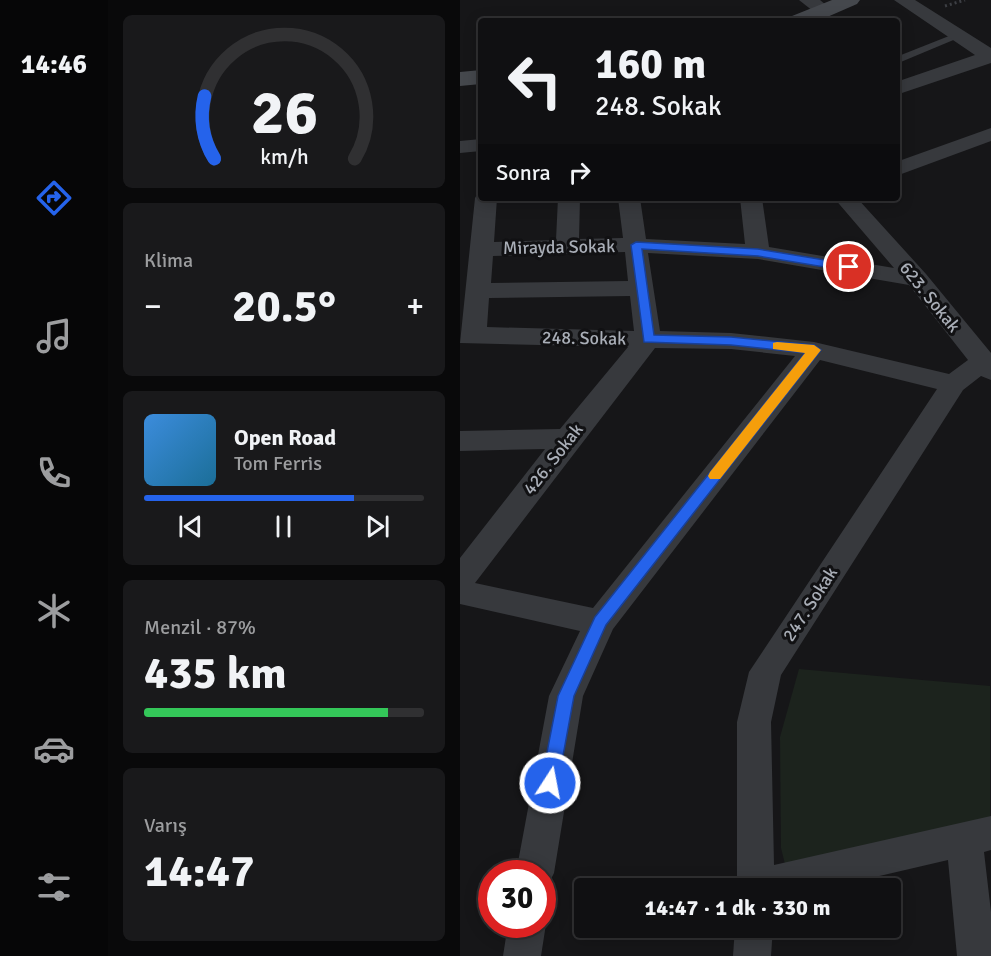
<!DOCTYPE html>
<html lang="tr">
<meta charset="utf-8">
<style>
body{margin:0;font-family:Signika,sans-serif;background:#19191b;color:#f1f3f6;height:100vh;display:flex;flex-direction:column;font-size:22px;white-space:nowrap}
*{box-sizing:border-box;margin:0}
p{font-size:20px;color:#9c9d9f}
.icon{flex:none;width:33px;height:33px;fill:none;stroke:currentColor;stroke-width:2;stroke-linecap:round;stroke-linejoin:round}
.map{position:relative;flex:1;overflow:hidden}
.panel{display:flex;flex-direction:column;gap:15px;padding:15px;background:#09090a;width:352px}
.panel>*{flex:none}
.top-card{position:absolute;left:18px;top:18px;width:422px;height:183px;border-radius:6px;box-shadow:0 3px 15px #0003,0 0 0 2px #303032;background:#101012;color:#f1f3f6;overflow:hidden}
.speed{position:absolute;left:18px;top:860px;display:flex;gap:12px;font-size:30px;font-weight:700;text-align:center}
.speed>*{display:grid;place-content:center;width:78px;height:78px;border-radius:50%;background:#101012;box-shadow:0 3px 15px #0003,0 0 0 2px #303032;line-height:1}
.speed .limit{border:9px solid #d22;background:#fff;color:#111}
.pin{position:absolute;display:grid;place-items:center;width:51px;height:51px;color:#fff;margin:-26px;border:3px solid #fff;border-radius:50%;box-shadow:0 2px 6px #0007}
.me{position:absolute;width:66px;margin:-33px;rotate:11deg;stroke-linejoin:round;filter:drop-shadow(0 0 4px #0008)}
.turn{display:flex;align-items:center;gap:21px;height:126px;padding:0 18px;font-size:27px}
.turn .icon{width:78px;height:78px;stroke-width:2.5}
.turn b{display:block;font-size:42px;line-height:51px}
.then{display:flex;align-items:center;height:57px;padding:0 18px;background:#0003;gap:12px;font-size:22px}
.big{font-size:45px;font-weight:800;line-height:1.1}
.panel .widget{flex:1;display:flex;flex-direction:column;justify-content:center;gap:9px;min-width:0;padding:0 21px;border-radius:9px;background:#19191b}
.panel .dial{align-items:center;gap:0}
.dial svg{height:156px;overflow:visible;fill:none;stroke:#303032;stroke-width:7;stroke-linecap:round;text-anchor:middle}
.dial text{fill:#f1f3f6;stroke:none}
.song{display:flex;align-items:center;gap:18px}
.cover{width:72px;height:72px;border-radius:9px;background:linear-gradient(135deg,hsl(210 70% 55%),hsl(200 70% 35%))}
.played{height:6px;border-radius:3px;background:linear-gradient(90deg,#2563eb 75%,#303032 75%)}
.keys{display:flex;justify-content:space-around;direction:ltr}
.heat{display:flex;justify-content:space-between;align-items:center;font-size:33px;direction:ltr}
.charge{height:9px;border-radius:4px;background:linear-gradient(90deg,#34c759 87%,#303032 0)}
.trip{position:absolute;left:114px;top:878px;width:327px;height:60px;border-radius:6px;background:#101012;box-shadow:0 3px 15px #0003,0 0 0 2px #303032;font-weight:800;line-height:60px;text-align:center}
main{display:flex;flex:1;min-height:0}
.menu{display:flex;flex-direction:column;width:108px;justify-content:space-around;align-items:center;background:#060607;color:#9c9d9f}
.menu .icon{width:42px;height:42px}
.menu .selected{color:#2563eb}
.menu b{font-size:27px;color:#f1f3f6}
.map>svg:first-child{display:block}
</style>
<main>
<nav class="menu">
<b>14:46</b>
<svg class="icon selected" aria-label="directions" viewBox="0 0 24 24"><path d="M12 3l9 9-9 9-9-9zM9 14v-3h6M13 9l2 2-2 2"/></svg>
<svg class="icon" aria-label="music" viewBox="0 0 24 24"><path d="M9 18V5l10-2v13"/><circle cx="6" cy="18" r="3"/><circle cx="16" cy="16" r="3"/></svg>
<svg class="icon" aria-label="phone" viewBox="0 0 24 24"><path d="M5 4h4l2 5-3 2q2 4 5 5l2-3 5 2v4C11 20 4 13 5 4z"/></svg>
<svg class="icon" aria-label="climate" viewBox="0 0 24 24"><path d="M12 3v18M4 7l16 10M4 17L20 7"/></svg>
<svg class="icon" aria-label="car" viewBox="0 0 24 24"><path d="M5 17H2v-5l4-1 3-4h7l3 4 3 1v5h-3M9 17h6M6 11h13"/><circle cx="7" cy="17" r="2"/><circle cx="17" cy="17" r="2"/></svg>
<svg class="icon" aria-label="filters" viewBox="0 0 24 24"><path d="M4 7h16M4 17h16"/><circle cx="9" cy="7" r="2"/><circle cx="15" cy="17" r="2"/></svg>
</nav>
<section class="panel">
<div class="widget dial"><svg viewBox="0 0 100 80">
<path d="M14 69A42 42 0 1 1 86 69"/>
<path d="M14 69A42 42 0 0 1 9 37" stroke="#2563eb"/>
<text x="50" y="56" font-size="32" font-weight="700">26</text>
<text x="50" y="72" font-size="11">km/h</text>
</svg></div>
<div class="widget"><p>Klima</p>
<div class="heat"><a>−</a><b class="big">20.5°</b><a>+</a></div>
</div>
<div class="widget">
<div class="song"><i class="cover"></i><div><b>Open Road</b><p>Tom Ferris</p></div></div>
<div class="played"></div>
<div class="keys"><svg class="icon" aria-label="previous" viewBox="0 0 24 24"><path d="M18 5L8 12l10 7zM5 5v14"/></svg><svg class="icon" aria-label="pause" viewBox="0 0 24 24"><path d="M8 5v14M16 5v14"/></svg><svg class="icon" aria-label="next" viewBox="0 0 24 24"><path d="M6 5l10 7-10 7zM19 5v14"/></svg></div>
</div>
<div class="widget"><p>Menzil · 87%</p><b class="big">435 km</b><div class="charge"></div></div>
<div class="widget"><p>Varış</p><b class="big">14:47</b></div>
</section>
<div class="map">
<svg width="531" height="956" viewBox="0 0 531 956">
<rect width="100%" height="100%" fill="#161618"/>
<path fill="#1c231d" d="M339,669L530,686V828L326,868L321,848L320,737Z"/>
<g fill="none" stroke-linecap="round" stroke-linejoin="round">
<path stroke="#3d3f44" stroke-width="3" stroke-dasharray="2 3" stroke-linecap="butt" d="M485,6L505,0"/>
<path fill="#37393d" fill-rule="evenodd" d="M494,34L503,36L436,64V57Z"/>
<g fill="#37393d" fill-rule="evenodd">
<path d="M339,0H360L373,11L370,15H358Z"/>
<path d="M434,0H455L531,48V63L436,95V82L515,55Z"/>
<path d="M531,128V141L436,176V162Z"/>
<path d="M21,139V151L0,153V141Z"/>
<path d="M18,193H21V198H37L34,242L96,240L98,198H120L119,239L163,238L158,198H180L186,239L285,244L280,198H302L309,247L434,268L374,198H397L466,274L531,353V380L521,376L503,390L321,675L311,722L314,865L531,816V850L524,852L531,912V956H497L488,860L368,888H277V722L289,672L477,389L360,360L153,629L123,696L94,873L88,885L82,888V873H56L89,696L120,631L0,604V558L85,449L0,451V431L100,429L168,347L0,343L15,198ZM165,252L168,281L31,283L33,256ZM188,253L298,259L449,285L508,360L489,374L354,342L271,333L200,331ZM170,296L174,331L27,327L29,298ZM195,348L271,349L335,356L133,608L15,583Z"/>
<path d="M82,915L86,924L81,956H43L48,924H82Z"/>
<path d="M275,927H313L311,956H273Z"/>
</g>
<g fill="#45484d" fill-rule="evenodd">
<path d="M372,0H400L397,4L358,21H329L332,16Z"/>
<path d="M21,70V84L0,86V72Z"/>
</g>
</g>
<path fill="#2563eb" stroke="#184099" stroke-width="1.5" d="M176,242L298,249L389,264L395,267L389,271L298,256L182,249L194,335L271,337L354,345L361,350L146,625L114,696L98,783L96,789L90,791L84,789L81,783L98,696L135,617L345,353L271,345L184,342L171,245Z"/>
<path fill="#f59e0b" d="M317,342L354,345L361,350L260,479H250L248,476L250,472L345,353L313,349V343Z"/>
<g text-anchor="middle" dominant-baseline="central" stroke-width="6" stroke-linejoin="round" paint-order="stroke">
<g font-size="18" fill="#a9aeb7" stroke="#111113">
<text transform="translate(99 247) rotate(-1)">Mirayda Sokak</text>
<text transform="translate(470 297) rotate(51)">623. Sokak</text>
<text transform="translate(124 338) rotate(1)">248. Sokak</text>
<text transform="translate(93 459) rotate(-52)">426. Sokak</text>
<text transform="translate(350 604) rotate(-57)">247. Sokak</text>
</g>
</g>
</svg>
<div class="speed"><div class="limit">30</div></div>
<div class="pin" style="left:389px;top:267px;background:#d93025"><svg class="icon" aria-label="arrive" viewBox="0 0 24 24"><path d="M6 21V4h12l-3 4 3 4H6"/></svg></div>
<svg class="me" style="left:90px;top:783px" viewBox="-20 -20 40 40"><circle r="17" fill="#2563eb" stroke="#fff" stroke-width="3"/><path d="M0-11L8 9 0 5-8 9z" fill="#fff"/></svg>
<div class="trip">14:47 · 1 dk · 330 m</div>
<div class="top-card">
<div class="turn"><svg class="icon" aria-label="left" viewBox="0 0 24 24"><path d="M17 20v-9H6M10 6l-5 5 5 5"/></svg><div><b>160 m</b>248. Sokak</div></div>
<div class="then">Sonra<svg class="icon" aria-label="right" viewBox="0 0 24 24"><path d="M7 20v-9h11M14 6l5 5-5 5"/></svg></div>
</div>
</div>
</main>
